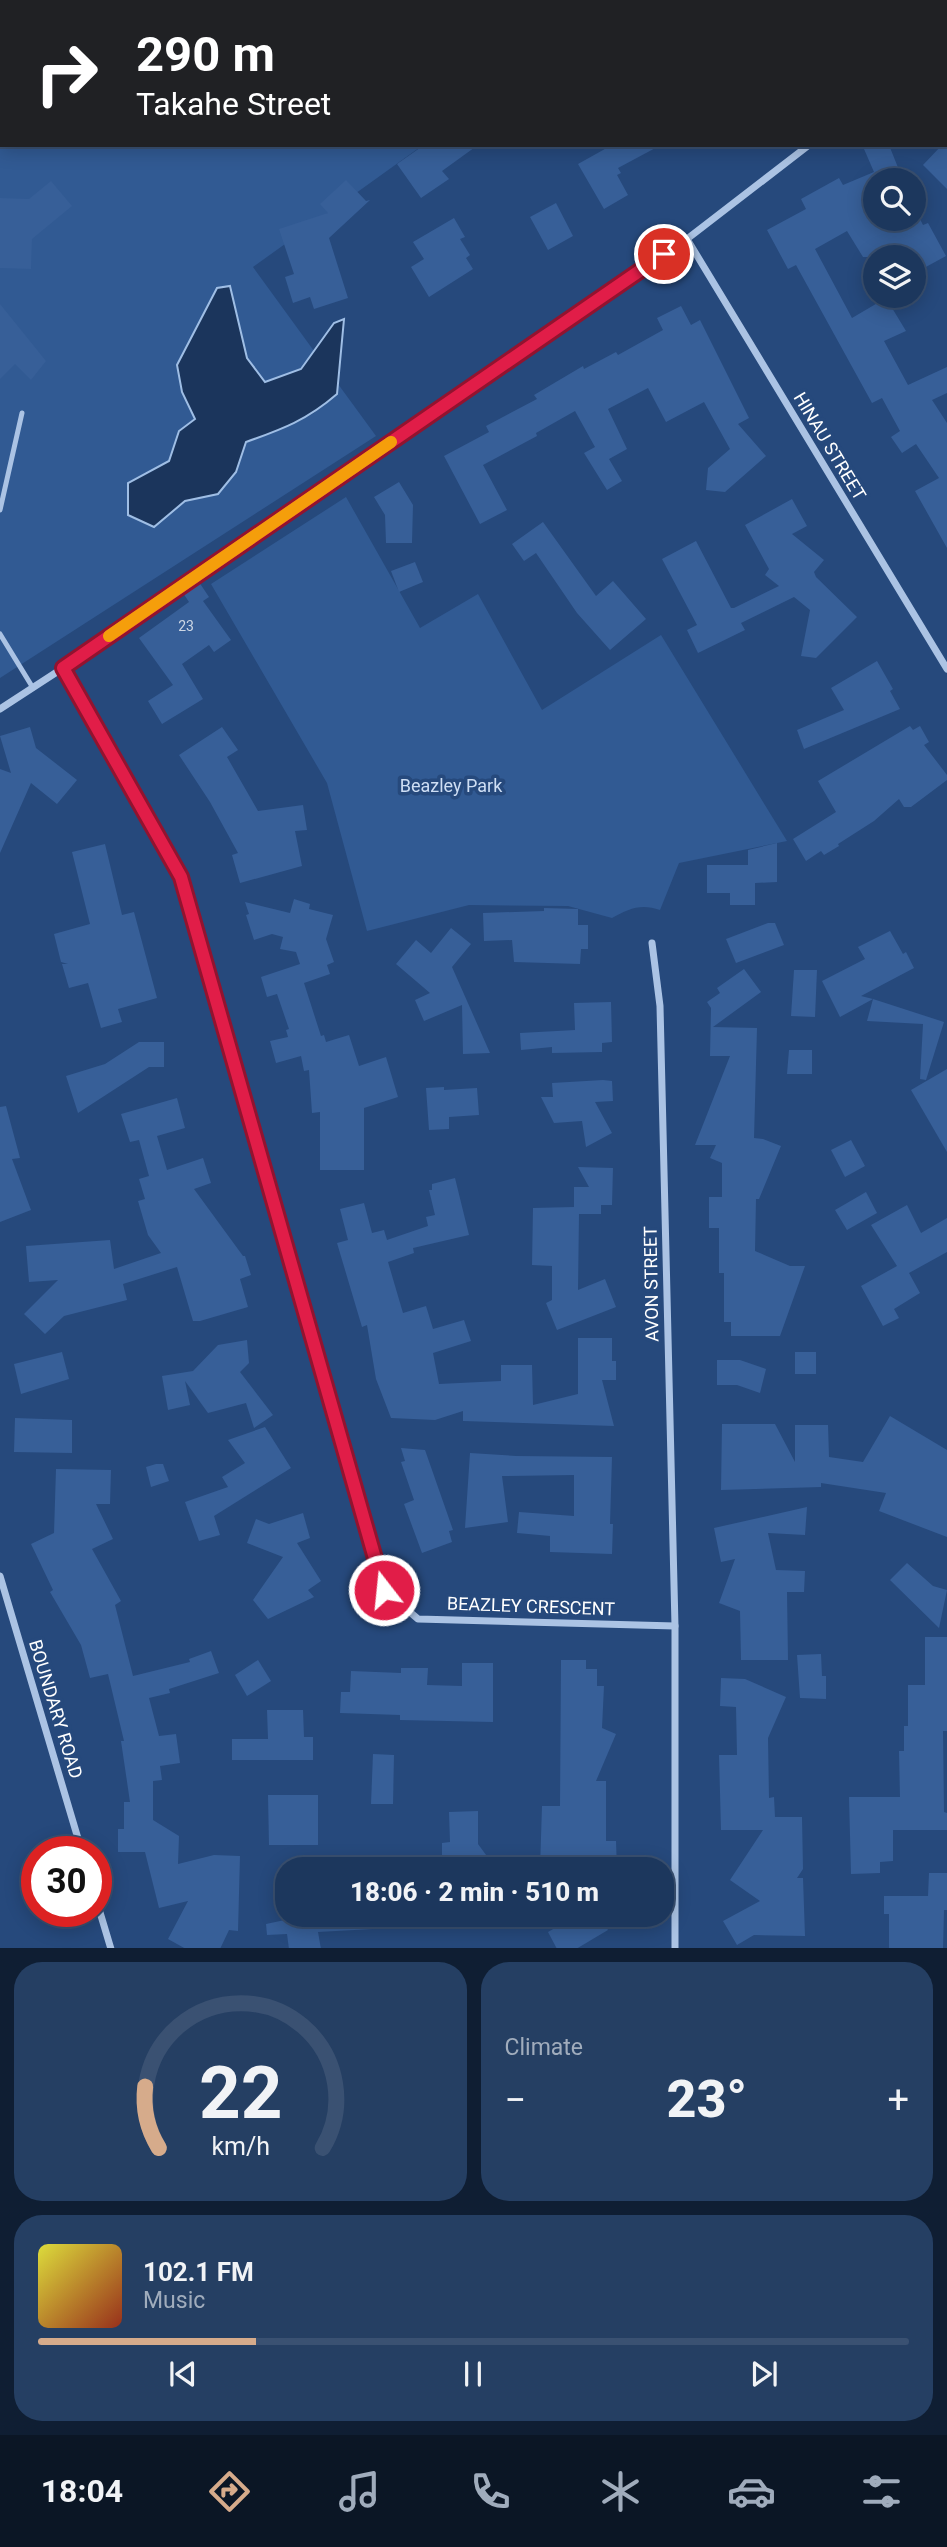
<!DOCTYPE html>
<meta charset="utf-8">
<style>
body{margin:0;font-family:Roboto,sans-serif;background:#253f63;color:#f1f3f6;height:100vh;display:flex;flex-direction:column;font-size:26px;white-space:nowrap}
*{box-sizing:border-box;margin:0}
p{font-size:23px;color:#a0acbc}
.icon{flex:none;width:38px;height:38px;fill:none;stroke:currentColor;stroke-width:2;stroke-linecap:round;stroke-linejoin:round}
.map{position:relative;height:1948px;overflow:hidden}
.sheet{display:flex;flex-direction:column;gap:14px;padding:14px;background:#0f1e33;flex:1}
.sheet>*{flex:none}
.hud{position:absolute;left:0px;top:0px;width:948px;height:147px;box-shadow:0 4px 18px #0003,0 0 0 2px #3a5172;background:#202124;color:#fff;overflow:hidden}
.buttons{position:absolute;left:863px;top:168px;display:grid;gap:14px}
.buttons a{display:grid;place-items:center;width:63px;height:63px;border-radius:50%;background:#1c375d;box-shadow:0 4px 18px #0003,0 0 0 2px #3a5172;font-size:35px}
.speed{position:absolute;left:21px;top:1836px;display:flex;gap:14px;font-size:35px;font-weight:700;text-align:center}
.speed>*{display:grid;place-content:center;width:91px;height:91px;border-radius:50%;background:#1c375d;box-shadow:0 4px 18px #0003,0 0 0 2px #3a5172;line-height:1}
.speed .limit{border:10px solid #d22;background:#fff;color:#111}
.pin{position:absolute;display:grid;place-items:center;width:60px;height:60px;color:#fff;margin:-30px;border:4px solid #fff;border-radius:50%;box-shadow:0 2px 7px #0007}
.me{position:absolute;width:77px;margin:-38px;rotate:344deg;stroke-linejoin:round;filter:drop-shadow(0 0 5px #0008)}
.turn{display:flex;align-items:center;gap:24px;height:147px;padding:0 21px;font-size:32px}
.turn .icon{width:91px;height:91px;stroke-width:2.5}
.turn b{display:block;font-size:49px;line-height:60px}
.big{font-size:52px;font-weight:800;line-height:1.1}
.sheet .tile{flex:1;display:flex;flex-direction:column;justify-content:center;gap:10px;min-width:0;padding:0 24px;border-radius:28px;background:#253f63}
.sheet .dial{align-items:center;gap:0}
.dial svg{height:182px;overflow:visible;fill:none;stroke:#3a5172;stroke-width:7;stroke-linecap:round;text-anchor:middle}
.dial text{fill:#f1f3f6;stroke:none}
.song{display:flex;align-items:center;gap:21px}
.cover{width:84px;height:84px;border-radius:10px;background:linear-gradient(135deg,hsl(60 70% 55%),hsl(10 70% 35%))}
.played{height:7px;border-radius:4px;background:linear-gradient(90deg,#d6ab8b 25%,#3a5172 25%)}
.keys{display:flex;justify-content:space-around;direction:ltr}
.heat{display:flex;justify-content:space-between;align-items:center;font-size:38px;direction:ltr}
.sheet .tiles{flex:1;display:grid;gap:14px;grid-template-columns:1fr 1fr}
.tile:last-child{grid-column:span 2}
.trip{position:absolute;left:275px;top:1857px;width:399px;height:70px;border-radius:28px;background:#1c375d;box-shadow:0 4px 18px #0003,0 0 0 2px #3a5172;font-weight:800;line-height:70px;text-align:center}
.tabs{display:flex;height:112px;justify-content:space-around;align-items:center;background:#0b1625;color:#a0acbc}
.tabs .icon{width:49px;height:49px}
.tabs .active{color:#d6ab8b}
.tabs b{font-size:32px;color:#f1f3f6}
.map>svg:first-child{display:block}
</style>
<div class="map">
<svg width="947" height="1949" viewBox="0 0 947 1949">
<rect width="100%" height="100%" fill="#26497c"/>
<g fill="#315a93">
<path d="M0,0H625L2,2V145H423L253,267L314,351L301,369L265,383L247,358L230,287L182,392L195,419L179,431L170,461L128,483L154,527L185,501L218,494L236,472L246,442L301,420L314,413L337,394L338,384L376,436L0,678Z"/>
<path d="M346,497L420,628L478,594L542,710L661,635L787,841L679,863L660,910C641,903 628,909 612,918L568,906L469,905L367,931L327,783L211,584Z"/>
</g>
<path fill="#1b355c" stroke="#9fbee5" stroke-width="2" d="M230,286L247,358L265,382L301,369L334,323L344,319L337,394C307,420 283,429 246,442L236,472L218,494L185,501L154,527L128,515V483L169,461L179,431L195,419L182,392L177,365L217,288Z"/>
<g fill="#375f98">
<path d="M947,140V189L923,165L942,145H947Z"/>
<path d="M424,145H478L442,171L449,179L421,198L397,164Z"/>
<path d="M612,145H661L618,168L621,173L617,175L628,195L604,209L578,164Z"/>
<path d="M874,145H889L903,180H877L875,175V219H920L923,225L928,223L946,256L924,268L918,257H863L847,231L815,249L852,318L886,298L906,331L884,341L908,385L947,367V393L932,400L947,423V548L915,491L939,478L916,444L902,453L891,437L900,431L882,398L872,403L796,265L788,269L767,230L806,209L801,199L839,178L843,185L874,172L864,149Z"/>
<path d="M346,180L366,201L370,200L329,238L348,298L314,309L310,297L293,303L285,277L294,274L279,229L328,213L320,204Z"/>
<path d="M51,181L72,206L32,239L31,269L0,268V198L29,199Z"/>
<path d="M556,203L573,236L548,250L530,217Z"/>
<path d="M454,218L465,237L460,239L470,255L466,258L473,269L429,297L411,267L424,259L413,242Z"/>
<path d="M0,304L46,361L31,380L15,364L0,379Z"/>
<path d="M681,306L691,325L700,320L749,418L738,424L766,456L725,492L706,490L708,468L730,449L704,402L666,422L648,388L608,409L627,449L609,459L622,481L607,490L584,453L595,447L575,411L536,433L537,436L483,465L507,510L480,524L444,456L489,432L486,426L537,399L534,395L583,366L584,369L616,352L618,355L663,330L657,318Z"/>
<path d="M399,482L413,505L412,543H386L385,515L374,497Z"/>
<path d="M792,499L807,526L792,534L824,560L814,572L816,577L857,617L816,658L801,656L810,610L794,597L741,623L745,630L698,653L687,630L697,625L662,559L696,541L731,608H734L779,586L765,575L769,569L745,525Z"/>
<path d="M543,522L596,596L613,581L646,619L610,650L577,613L536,553L524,561L512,544Z"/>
<path d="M415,562L423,582L399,592L391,571Z"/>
<path d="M199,582L209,597L203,601L231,640L214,652L209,645L182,664L203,699L162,724L148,701L173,685L139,638L189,602L183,593Z"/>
<path d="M877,661L893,689L890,691L900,709L804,749L797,730L844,710L831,688Z"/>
<path d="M910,726L913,730L920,726L929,742L924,745L947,775V780L911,807H904L899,799L874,821L838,844L839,846L824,855L821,851L806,861L793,839L836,812L818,781Z"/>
<path d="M30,727L36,748L77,780L57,804L31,783L0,853V769L11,773L0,736Z"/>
<path d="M222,727L238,750L227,757L258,811L303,805L307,830L295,831L302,866L240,883L232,855L238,853L210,802L179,755Z"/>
<path d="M777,843V882L755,883V905H730V893H707V865H748V850Z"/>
<path d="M105,844L122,915L134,912L157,998L118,1009L122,1022L101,1028L88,983L69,988L62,964H68L61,962L54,934L90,924L72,852Z"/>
<path d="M294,899L310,904L309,909L333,915L326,939L334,962L327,965L330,974L304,983L321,1036L324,1035L326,1042L349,1035L359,1066L386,1057L398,1097L364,1108V1170H320V1112L312,1113L309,1070L304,1071L301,1056L276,1063L270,1041L288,1037L286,1030L289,1029L277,994L267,997L261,977L300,964L296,952L280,949L283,937L272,934L254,940L246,915L249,914L245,902L290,913Z"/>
<path d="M544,908L578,909V925H588V949H581L580,964L514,962L512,940L484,941L483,913L544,911Z"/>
<path d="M768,923H775L784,945L736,963L726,939Z"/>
<path d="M451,928L471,944L452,967L490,1053L463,1054L462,1005L424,1021L415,1000L430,993L396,964L416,940L431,953Z"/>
<path d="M890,931L903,954L906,952L914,968L861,996L873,999L840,1017L822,981L865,959L858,947Z"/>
<path d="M744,969L761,992L713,1027L757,1028L754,1138L763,1139L781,1146L759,1199H756L755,1251L790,1266H805L780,1336H731V1322H724V1273H719V1228H709V1197H722V1163L710,1158L716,1145H695L730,1056H710L711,1008L707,1002L720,993L717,988Z"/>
<path d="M794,970H817L815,1017L791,1016Z"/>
<path d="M873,999L944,1022L926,1080L920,1079L923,1024L867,1021Z"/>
<path d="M611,1002L612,1042L602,1043V1052L552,1053V1047L521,1050L520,1033L575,1030L574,1003Z"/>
<path d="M139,1042H164V1067H149L78,1113L66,1076L105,1064Z"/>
<path d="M789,1050H812V1074H787Z"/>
<path d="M947,1069V1152L911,1090Z"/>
<path d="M603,1080L612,1081L613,1101L595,1102L612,1133L586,1147L582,1121L554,1123L541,1097H553L552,1083Z"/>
<path d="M444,1087V1090L477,1088L479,1115L449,1117V1129L429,1130L426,1088Z"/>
<path d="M177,1098L185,1128L157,1136L167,1170L203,1158L211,1183L194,1189L243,1256H245L251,1275L240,1279L248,1307L200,1321H193L177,1267L123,1284L127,1300L64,1316L45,1334L24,1314L58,1280L29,1282L26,1246L110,1240L114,1269L161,1253L148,1235L138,1201L145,1199L139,1179L149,1176L139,1140L130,1142L121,1114Z"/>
<path d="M6,1106L20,1158L12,1159L31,1210L0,1222V1107Z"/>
<path d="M851,1140L865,1166L845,1177L831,1150Z"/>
<path d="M578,1167L613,1168L612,1205H601V1214H579L578,1290L605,1279L616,1307L557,1330L546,1303L552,1300V1266L532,1265L533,1208L574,1207V1187H589Z"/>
<path d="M455,1178L469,1235L413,1248L414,1253L388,1262L403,1313L426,1306L433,1329L464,1320L471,1341L433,1353L439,1384L501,1381V1365H532L533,1405L578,1394V1338H612V1361H616V1380H602L614,1426L463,1421V1411L435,1420L391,1418L376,1379L367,1325L362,1327L337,1243L348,1240L340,1209L364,1203L372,1233L384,1230L387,1240L428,1226L426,1217L435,1215L429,1190H432V1184Z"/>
<path d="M866,1192L877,1213L847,1230L835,1210Z"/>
<path d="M907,1205L921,1233L947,1218V1252L909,1273L920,1293L894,1309L899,1318L883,1326L861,1286L897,1266L871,1225Z"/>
<path d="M247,1340L249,1363L240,1372L273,1415L254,1428L246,1403L208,1413L185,1381L190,1405L168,1410L162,1376L193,1371L218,1345Z"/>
<path d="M62,1352L69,1379L21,1394L14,1364Z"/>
<rect x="795" y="1352" width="21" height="22"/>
<path d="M717,1360H740L766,1369L760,1393L737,1385H717Z"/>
<path d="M890,1416L947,1450V1537L879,1511L886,1493L821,1483V1487L721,1490L722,1424H775L795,1462V1425H828L829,1457L863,1462Z"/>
<path d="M15,1418L72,1420V1453L14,1452Z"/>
<path d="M265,1427L291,1468L214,1516L220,1535L199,1541L185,1502L228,1487L222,1477L245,1463L228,1440Z"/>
<path d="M401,1448L425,1450L453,1530L449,1531L452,1542L422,1553L404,1504L414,1500L401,1462L405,1461Z"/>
<path d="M470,1453L516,1456L612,1457L610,1524H613L612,1554L550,1552V1536L517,1533L519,1512L574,1516V1475L502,1476L508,1522L465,1528Z"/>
<path d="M156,1464H163L169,1481L151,1487L146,1467Z"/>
<path d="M56,1469L111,1470L110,1504H96L113,1539L92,1549L121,1601L115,1605L133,1676L190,1662L189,1659L211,1651L219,1673L169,1689L170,1693L149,1698L159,1736L176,1734L180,1763L160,1766L162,1780L153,1781V1820L179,1836L178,1864L214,1855L240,1856L238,1931L229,1930L220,1949H186L168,1939L188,1901L159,1908L145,1852H118V1829H124V1802H130L121,1741H124L108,1674L90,1678L81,1645L50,1592L53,1590L31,1544L54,1533Z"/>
<path d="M807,1507L805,1535L768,1533L776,1570L805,1571L804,1592H787L788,1660H741L740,1611L719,1603L735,1559L721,1562L714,1528Z"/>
<path d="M303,1513L310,1538L297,1543L321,1581L308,1590L314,1597L268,1619L253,1600L283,1557L247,1543L256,1519L269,1524Z"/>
<path d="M907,1563L933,1586L947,1590L939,1628L890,1580Z"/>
<path d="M925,1637H947V1731H943L944,1812L947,1813V1830H893V1861L880,1862V1873L851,1874L849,1797H900L899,1751H904V1726H908V1685H925Z"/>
<path d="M821,1654L822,1676H826V1699L800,1698L797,1655Z"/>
<path d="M258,1660L271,1681L247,1696L235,1675Z"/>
<path d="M561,1660H586V1669H597V1686H604L602,1728L616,1734L596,1781H606V1841H616L617,1869H540L542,1806H560Z"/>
<path d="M462,1663H493V1722L400,1720V1715L340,1713L341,1692H350L351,1671L401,1673V1668H428L427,1685L462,1686Z"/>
<path d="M721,1678L745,1679L786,1697L768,1738L769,1798L774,1797L775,1817H802L803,1869L797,1878H803L805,1936L754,1935L737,1945L723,1921L760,1901L730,1880L763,1830H721L719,1755H737L736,1707L720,1706Z"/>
<path d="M267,1710H303L304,1737H313V1760H232V1739H268Z"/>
<path d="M373,1754L394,1755L393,1804H371Z"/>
<path d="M268,1795H318V1845H269Z"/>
<path d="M478,1811V1844L489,1859L476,1869H442V1843L450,1842L449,1812Z"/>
<path d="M929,1873H947V1910H944L943,1949H889V1914H884V1896H928Z"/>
<path d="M313,1914H372L373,1929L318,1932L321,1949H289L287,1934L267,1935L266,1924Z"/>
<path d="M579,1914H599L608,1930L576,1949H557L548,1932Z"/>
</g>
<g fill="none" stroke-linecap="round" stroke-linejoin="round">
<g stroke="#abc3e4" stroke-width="5">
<path d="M0,510L22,413"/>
<path d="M0,634L33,688"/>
</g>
<g stroke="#abc3e4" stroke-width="7">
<path d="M687,239L947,669"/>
<path d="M63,668L181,878L384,1590L418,1619L675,1626"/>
<path d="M0,709L63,668L687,239L809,145"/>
<path d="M652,943L660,1006L675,1626V1949"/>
<path d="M0,1576L82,1852"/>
<path d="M96,1899L111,1949"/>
</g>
</g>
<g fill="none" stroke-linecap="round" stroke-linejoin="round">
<g stroke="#92132f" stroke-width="18">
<path id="route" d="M384,1590L181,877L63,668L664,254"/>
</g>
<use href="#route" stroke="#e11d48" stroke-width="12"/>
<path stroke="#f59e0b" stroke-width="12" d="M109,636L391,442"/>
</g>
<g text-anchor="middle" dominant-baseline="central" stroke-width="7" stroke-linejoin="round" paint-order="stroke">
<g font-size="14" fill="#cdd7e5">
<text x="186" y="626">23</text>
</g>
<g font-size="18" fill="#fff" stroke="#26497c">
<text transform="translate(830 446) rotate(59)">HINAU STREET</text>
<text transform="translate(651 1284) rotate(-91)">AVON STREET</text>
<text transform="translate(531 1606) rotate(2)">BEAZLEY CRESCENT</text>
<text transform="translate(56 1709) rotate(73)">BOUNDARY ROAD</text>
</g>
<g font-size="18" fill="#cedef4" stroke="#26497c">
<text x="451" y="785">Beazley Park</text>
</g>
</g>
</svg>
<div class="buttons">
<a><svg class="icon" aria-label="search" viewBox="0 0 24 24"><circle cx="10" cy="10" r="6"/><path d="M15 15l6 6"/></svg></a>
<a><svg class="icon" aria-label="layers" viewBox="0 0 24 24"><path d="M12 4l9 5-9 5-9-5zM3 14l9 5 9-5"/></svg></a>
</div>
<div class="speed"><div class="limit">30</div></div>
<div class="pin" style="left:664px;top:254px;background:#d93025"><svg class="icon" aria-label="arrive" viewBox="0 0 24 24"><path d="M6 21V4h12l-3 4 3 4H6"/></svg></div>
<svg class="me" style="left:384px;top:1590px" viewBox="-20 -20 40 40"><circle r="17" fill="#e11d48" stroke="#fff" stroke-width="3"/><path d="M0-11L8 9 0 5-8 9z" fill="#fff"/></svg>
<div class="trip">18:06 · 2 min · 510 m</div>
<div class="hud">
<div class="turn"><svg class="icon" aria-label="right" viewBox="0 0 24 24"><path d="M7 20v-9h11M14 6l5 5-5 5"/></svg><div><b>290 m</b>Takahe Street</div></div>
</div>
</div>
<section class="sheet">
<div class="tiles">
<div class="tile dial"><svg viewBox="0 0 100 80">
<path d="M14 69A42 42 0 1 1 86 69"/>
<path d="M14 69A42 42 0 0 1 8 42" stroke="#d6ab8b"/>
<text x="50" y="56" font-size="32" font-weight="700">22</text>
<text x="50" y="72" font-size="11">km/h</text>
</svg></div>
<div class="tile"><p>Climate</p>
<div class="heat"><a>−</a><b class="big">23°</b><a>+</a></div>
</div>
<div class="tile">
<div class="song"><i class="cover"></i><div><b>102.1 FM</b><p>Music</p></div></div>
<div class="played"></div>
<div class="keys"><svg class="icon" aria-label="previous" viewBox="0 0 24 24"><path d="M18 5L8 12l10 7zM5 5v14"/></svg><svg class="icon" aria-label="pause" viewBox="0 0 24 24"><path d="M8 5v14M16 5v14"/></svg><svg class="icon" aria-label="next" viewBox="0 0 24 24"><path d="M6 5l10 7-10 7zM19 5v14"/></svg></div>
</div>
</div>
</section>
<nav class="tabs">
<b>18:04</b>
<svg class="icon active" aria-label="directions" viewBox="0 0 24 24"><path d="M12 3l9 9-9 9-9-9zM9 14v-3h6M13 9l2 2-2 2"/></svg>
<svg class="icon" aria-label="music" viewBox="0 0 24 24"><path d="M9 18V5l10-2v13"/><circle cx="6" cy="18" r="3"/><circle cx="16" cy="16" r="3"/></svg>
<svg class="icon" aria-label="phone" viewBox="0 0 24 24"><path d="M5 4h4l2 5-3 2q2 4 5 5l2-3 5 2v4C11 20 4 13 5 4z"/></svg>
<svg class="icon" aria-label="climate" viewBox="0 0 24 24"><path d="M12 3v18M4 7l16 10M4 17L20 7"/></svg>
<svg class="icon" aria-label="car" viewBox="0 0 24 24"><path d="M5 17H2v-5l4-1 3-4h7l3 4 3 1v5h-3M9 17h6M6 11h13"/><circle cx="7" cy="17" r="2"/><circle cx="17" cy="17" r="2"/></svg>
<svg class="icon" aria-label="filters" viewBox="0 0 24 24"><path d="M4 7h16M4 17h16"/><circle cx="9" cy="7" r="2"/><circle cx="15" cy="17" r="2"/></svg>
</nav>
